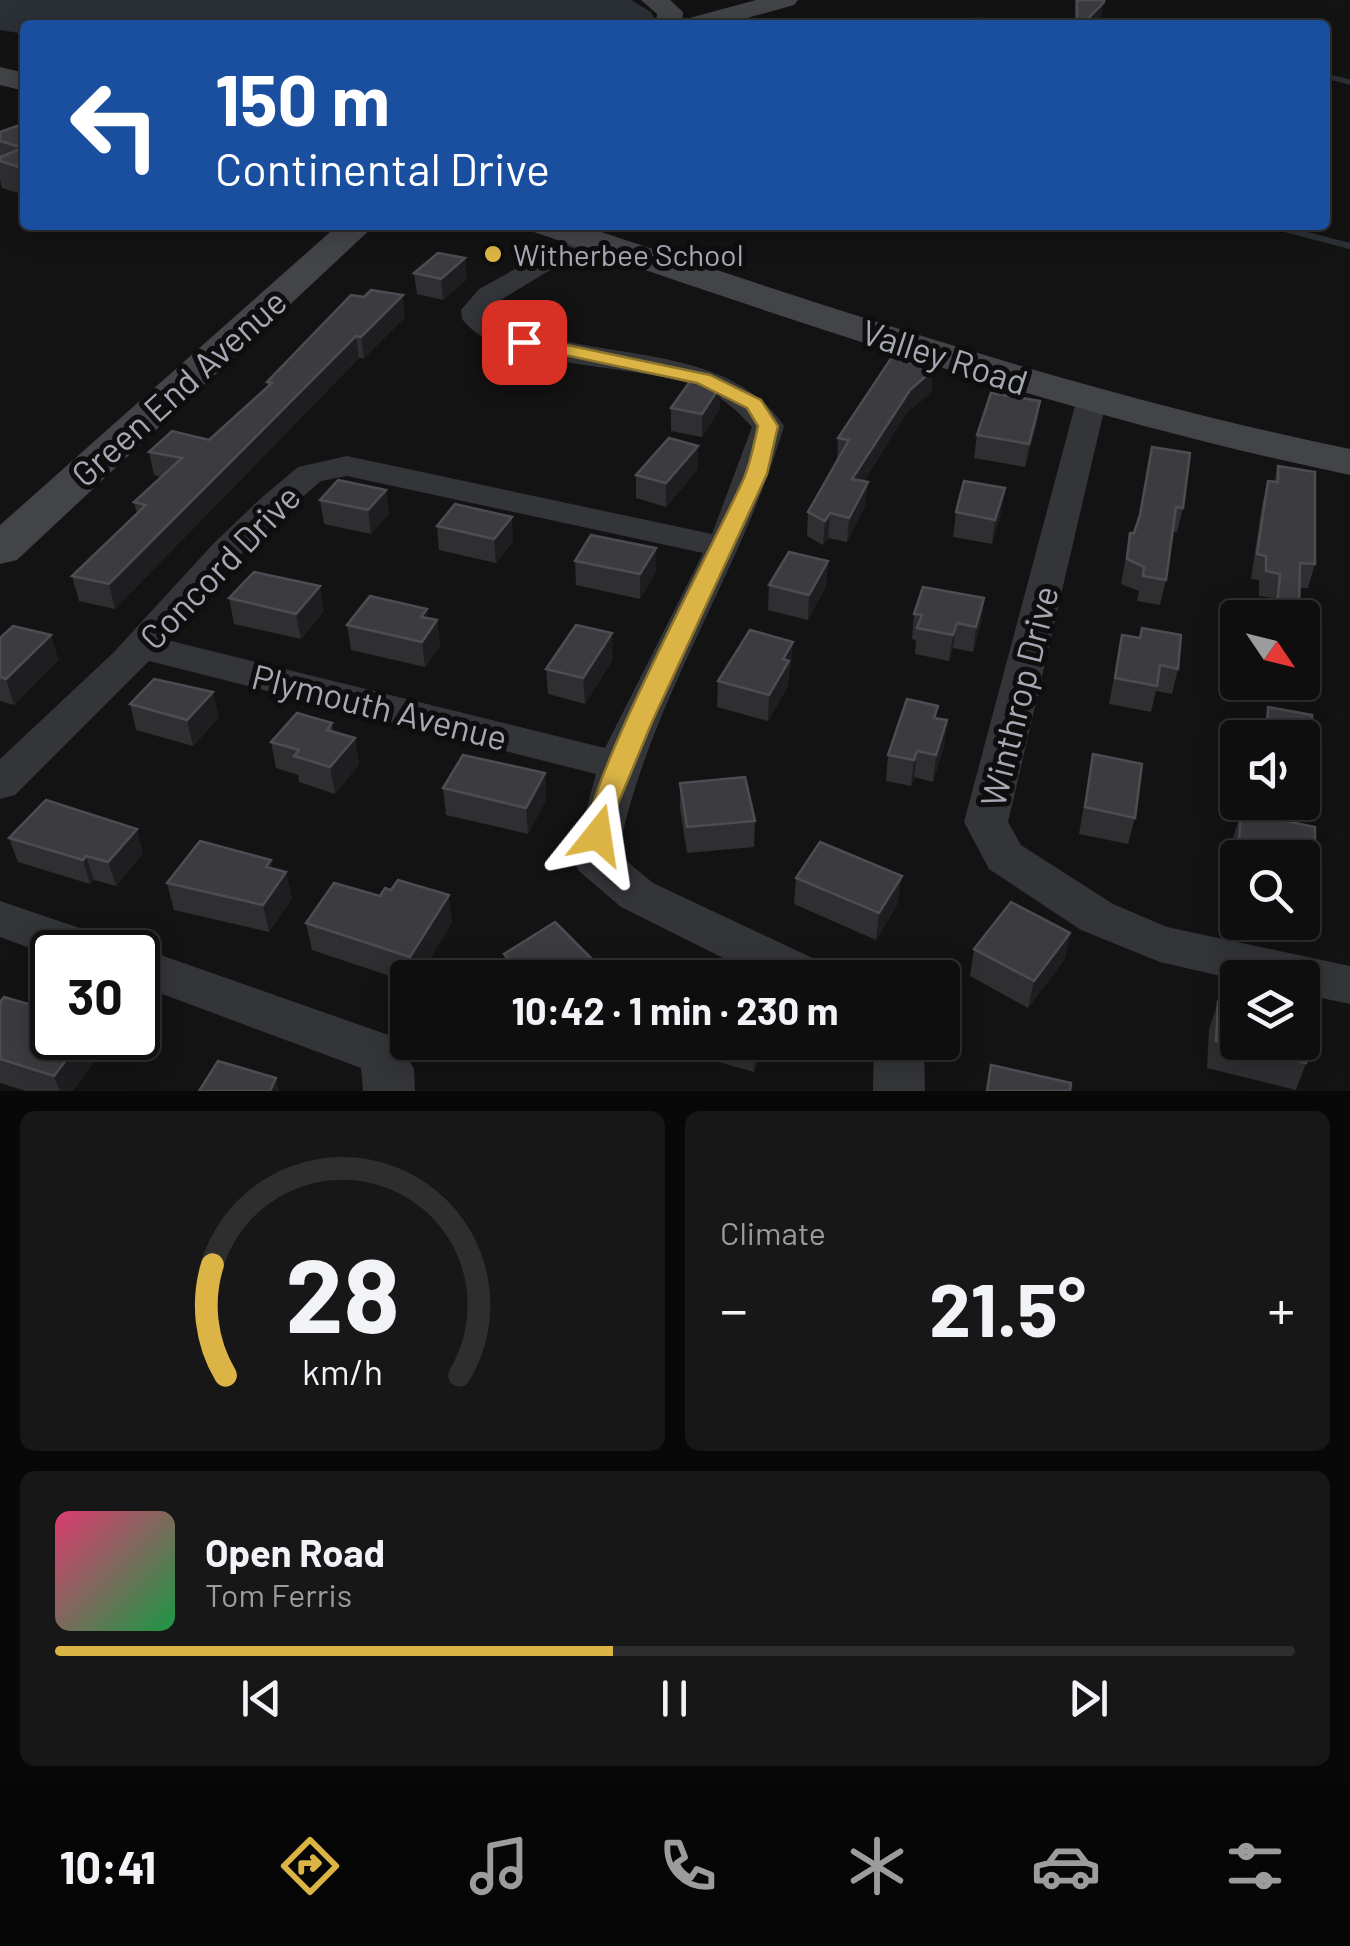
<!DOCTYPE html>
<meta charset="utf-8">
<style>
body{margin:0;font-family:Barlow,sans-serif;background:#171718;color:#f1f3f6;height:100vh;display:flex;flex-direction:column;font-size:38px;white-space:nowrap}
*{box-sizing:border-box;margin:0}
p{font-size:32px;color:#9b9c9e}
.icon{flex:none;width:55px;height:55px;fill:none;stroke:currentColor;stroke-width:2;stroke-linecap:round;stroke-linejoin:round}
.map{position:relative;height:1091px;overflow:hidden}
.panel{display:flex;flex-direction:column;gap:20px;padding:20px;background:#080808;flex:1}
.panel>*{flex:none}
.top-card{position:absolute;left:20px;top:20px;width:1310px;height:210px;border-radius:10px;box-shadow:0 5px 25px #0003,0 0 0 2px #2e2e2f;background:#1a4fa0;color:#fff;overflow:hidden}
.needle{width:65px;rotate:125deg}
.tools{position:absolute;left:1220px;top:600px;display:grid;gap:20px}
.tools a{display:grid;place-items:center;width:100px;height:100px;border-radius:10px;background:#0e0e0f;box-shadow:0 5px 25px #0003,0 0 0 2px #2e2e2f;font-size:50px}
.speed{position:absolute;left:30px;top:930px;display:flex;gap:20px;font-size:50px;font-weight:700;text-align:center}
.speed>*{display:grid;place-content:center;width:130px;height:130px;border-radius:50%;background:#0e0e0f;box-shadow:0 5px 25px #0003,0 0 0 2px #2e2e2f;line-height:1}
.speed .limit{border:5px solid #111;border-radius:15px;background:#fff;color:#111}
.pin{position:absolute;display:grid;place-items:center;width:85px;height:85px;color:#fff;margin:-42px;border-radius:20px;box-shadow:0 5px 15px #0006}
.me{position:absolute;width:110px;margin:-55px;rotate:15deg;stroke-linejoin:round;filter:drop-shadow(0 0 8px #0008)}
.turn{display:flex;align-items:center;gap:35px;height:210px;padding:0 30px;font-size:45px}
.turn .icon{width:130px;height:130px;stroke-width:2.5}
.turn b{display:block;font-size:70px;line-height:85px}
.big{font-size:75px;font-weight:700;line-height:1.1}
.panel .card{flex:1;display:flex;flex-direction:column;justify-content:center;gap:15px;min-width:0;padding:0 35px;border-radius:15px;background:#171718}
.panel .dial{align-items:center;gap:0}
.dial svg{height:260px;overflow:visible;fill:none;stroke:#2e2e2f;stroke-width:7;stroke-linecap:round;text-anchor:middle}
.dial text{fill:#f1f3f6;stroke:none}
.song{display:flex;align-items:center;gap:30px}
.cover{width:120px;height:120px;border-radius:15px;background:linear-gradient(135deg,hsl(340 70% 55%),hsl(140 70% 35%))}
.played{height:10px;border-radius:5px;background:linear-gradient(90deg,#dbb445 45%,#2e2e2f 45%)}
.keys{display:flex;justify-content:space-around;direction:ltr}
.heat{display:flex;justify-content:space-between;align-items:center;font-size:55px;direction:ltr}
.panel .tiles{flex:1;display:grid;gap:20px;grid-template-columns:1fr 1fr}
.card:last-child{grid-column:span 2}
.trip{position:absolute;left:390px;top:960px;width:570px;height:100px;border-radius:10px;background:#0e0e0f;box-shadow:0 5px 25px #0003,0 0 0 2px #2e2e2f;font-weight:700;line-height:100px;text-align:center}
.tab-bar{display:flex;height:160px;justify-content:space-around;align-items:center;background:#060606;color:#9b9c9e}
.tab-bar .icon{width:70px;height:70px}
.tab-bar .current{color:#dbb445}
.tab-bar b{font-size:45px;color:#f1f3f6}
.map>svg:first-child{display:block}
</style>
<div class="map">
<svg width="1350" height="1091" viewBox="0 0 1350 1091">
<rect width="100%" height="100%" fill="#131314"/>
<path fill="#2b3036" d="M0,0H631L651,12L655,20L651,25H25V34L0,30Z"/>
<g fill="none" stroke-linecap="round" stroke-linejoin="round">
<g stroke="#2b3036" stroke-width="5">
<path d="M951,25L977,20L1038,25"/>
<path d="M1325,76L1350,82"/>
</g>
<path stroke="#2b3036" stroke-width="6" d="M1269,225L1350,246"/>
<g fill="#343539" fill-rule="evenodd">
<path d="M586,230L595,233L599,238L595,243L499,301L490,315C582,367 721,334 784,426C741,574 648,702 618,854L653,883L825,964L832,978H763L621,907L579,871L573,859L596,774L149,661L15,795L0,799V759L113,653L214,543L260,499L298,467L347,456L712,534L752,427C736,409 720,395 697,386C639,364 499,369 462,319L461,310L479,289ZM347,476L703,553L605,748L167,640L238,557L284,513L321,481Z"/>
<path d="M1091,393L1102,395L1106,402L1008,822L1021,845L1113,904L1167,927L1350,966V1004L1302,994V978L1238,980L1160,962L1081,930L989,869L964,822L1076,402L1080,395Z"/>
<path d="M0,901L112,939L119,952H52V956L0,937Z"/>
<path d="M138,947L397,1038L414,1069L415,1091H363L361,1068L138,985V952H121Z"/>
<path d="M874,1042H924L925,1091H873Z"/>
</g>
<g fill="#434448" fill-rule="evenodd">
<path d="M641,0H670L683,12L682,20L756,0H798L794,5L722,25H656L657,14Z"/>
<path d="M0,67L25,73V91L0,85Z"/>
<path d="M338,225H375L17,560L0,564V525Z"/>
<path d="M529,225H580C835,309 1087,395 1350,449V475C1071,417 803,324 534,232Z"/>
</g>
</g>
<g fill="#2f2f32">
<path d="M1075,0H1104L1101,17L1094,25H1075Z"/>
<path d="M25,123V195L2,188L0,180V132Z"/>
<path d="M414,273L467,279L443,300L417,294Z"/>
<path d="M351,295L405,317L364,358H359L115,609L79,601L72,576L137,513L134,502L162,477L154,475L149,452L209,440L268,387L267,382Z"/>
<path d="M933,370L931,393L907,412L864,481L865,506L847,542L828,538L823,545L807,536L808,512L837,461L838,438Z"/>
<path d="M1040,401L1037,424L1025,467L974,458L977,435Z"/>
<path d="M671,408H720L702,437L671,431Z"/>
<path d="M1152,447L1183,508L1177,532H1172L1166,580L1160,605L1137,601L1139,591L1121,584L1130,533H1134L1138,520Z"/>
<path d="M1278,466L1315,472V564L1308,588H1299V609L1314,612L1315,663L1307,689L1276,683L1272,696L1235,688L1238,660V682H1302V618H1271L1273,598L1259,596V580L1251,579L1262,505L1268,481L1274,482Z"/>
<path d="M698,469L666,507L636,498V475Z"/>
<path d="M1005,488L1001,512L992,544L953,537L956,512Z"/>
<path d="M386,490L389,514L371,534L324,524L320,500Z"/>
<path d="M437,526L513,541L496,563L439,550Z"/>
<path d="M575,561L656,572L640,599L576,585Z"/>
<path d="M828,561L826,586L808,620L768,610L769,585Z"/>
<path d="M229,598L324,611L301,639L234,624Z"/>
<path d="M984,598L981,623L973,652L953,648L949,661L915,654L916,640L912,639L914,614Z"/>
<path d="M428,618L437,620L440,646L425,667L351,650L347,625Z"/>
<path d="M51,635L58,660L14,705L0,701V638Z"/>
<path d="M1122,635L1178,669L1172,694L1156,691L1151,712L1109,704Z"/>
<path d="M613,659L585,704L548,694L546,669Z"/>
<path d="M791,667L789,672L788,686L768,721L717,707L718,681Z"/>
<path d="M130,704L219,717L193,746L136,730Z"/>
<path d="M1268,707L1312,715V749L1304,775L1302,738H1261Z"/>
<path d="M936,718L947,720L944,746L933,782L914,777L911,786L886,781L888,755Z"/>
<path d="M332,723L333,732L355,738L359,764L335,794L299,782L298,775L276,768L271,742Z"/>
<path d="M1093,754L1135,818L1128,844L1079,834Z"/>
<path d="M545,773L546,800L528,834L446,815L443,788Z"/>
<path d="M680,783L755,821L754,847L687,853L680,809Z"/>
<path d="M1241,812L1315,827V888L1306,914H1302V858H1238V870L1231,868L1233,838Z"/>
<path d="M9,838L143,853L116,886L94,880L90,884L18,862Z"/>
<path d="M273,868L286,872L292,899L269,932L174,910L167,883Z"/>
<path d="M796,878L898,903L876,940L794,904Z"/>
<path d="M391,890L452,922L418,978H408V982L312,950L306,923L380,896Z"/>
<path d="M1070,933L1064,960L1028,1008L970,976L974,949Z"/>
<path d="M504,954L597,964L598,978H507Z"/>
<path d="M0,1002L52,1038H98L102,1050L73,1091H26L0,1083Z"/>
<path d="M1218,1002L1306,1063L1296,1090L1207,1068L1209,1029Z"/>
<path d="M665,1042H764L754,1072L665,1047Z"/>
</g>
<g fill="#1e1e20">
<path d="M1104,2L1101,17L1094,25H1082Z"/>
<path d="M465,258L467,279L443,300L441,279Z"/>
<path d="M403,295L405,317L364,358L361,337Z"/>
<path d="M356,336L359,358L115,609L109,584Z"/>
<path d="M933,370L931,393L907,412L850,503L852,479L910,390Z"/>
<path d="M721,385L720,408L702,437V414Z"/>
<path d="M1040,401L1037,424L1025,467L1029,444Z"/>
<path d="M698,446V469L666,507V483Z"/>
<path d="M868,482L865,506L847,542L849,518Z"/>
<path d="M1005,488L1001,512L992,544L995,520Z"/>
<path d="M386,490L389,514L371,534L368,510Z"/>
<path d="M830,513L828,538L823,545L825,521Z"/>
<path d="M512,517L513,541L496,563L494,539Z"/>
<path d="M656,548V572L640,599V574Z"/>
<path d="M828,561L826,586L808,620L809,595Z"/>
<path d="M320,586L324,611L301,639L296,614Z"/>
<path d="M984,598L981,623L973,652L976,627Z"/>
<path d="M427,609L430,631L437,620L440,646L425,667L422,642L421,617Z"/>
<path d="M957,623L953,648L949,661L953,635Z"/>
<path d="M612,633L613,659L585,704L583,678Z"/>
<path d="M51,635L58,660L14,705L6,679Z"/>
<path d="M793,642L791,667L789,672L788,686L768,721L769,695L783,659Z"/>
<path d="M213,692L219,717L193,746L187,720Z"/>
<path d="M947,720L944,746L933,782L936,755Z"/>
<path d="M355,738L359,764L335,794L330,767Z"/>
<path d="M917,751L914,777L911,786L914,760Z"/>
<path d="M545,773L546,800L528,834L526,808Z"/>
<path d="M137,829L143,853L116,886L108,862Z"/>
<path d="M86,856L94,880L90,884L83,860Z"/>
<path d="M271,860L276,886L286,872L292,899L269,932L263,905L266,867Z"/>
<path d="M902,876L898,903L876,940L879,913Z"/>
<path d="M449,895L452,922L418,978H413L410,957Z"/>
<path d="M1070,933L1064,960L1028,1008L1034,981Z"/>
<path d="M597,964L598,978H576Z"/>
<path d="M83,1038H98L102,1050L73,1091H60L54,1076Z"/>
<path d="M756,1042H764L754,1072L755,1045Z"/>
<path d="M276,1078L279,1091H270Z"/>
</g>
<g fill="#3c3c40" stroke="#4c4d52" stroke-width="2.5">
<path d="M1077,0H1104V2L1082,25H1077Z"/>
<path d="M25,123V169L0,161V157L23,148L0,141V132Z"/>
<path d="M438,253L465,258L441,279L414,273Z"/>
<path d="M371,290L403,295L361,337L356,336L109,584L72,576L146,505L134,502L182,458L149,452L172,431L209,440L272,383L267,382L351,295L364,297Z"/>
<path d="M892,357L933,370L910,390L852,479L868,482L849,518L830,513L825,521L808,512L849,440L838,438Z"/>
<path d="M691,380L721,385L702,414L671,408Z"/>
<path d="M991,393L1040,401L1029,444L977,435Z"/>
<path d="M669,438L698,446L666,483L636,475Z"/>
<path d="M1152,447L1190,453L1183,508L1176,507L1166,580L1143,576L1144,567L1127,559L1130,533H1134L1140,515Z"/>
<path d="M1278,466L1315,472V564L1300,563L1299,609L1314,612L1315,663L1302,661V618H1276L1280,574L1266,571V556L1257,554L1268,481L1278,482Z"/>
<path d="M338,480L386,490L368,510L320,500Z"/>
<path d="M964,481L1005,488L995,520L956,512Z"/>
<path d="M455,504L512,517L494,539L437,526Z"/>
<path d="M591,535L656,548L640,574L575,561Z"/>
<path d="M789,552L828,561L809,595L769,585Z"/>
<path d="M254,572L320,586L296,614L229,598Z"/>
<path d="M923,587L984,598L976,627L957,623L953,635L917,628L922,615L914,614Z"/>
<path d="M370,596L427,609L421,617L437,620L422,642L347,625Z"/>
<path d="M576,625L612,633L583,678L546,669Z"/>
<path d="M13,626L51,635L6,679L0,677V638Z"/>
<path d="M1142,628L1181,635L1178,669L1160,665L1157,686L1115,678L1122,635L1140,638Z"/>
<path d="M750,630L793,642L783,659L789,661L769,695L718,681Z"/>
<path d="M154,679L213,692L187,720L130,704Z"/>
<path d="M907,699L938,706L934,718L947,720L936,755L917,751L914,760L888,755Z"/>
<path d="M1268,707L1312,715V749L1302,747V738H1267Z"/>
<path d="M297,713L332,723L327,730L355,738L330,767L294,756L299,750L271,742Z"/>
<path d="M1093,754L1142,764L1135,818L1085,807Z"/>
<path d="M463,755L545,773L526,808L443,788Z"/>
<path d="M745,777L755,821L687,827L680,783Z"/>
<path d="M46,800L137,829L108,862L86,856L83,860L9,838Z"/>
<path d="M1241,812L1315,827V888L1302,885V858H1261V846L1239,842Z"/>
<path d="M200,841L271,860L266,867L286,872L263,905L167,883Z"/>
<path d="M820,842L902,876L879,913L796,878Z"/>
<path d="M398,880L449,895L410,957L306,923L334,883L380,896L385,888L391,890Z"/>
<path d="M1011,902L1070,933L1034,981L974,949Z"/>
<path d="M555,922L597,964L576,978H527L504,954Z"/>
<path d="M685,972L705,978H682Z"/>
<path d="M4,997L52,1011V1038H83L54,1076L0,1059V1002Z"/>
<path d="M1218,1002L1238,1007V1042H1302V1020L1306,1021V1063L1216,1041Z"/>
<path d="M218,1061L276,1078L270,1091H199Z"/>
<path d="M991,1065L1071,1083L1070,1091H987Z"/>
</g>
<path fill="#dbb445" stroke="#8e752d" stroke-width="2.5" d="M524,336L710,375L761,400L778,426L767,474L652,722L615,811L608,842L598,845L588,842C570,810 722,529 744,478C751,462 754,443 758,426L747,408L697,383L517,345L515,342Z"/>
<circle fill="#dbb445" stroke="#0e0e0f" stroke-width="4" cx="493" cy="254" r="10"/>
<g text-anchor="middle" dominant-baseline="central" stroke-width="10" stroke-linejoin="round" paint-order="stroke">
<g font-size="30" fill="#a6a9b3" stroke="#0e0e0f" text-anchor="start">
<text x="513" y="254">Witherbee School</text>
</g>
<g font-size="35" fill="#a6a9b3" stroke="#0e0e0f">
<text transform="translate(945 356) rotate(18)">Valley Road</text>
<text transform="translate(178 387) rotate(-42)">Green End Avenue</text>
<text transform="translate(219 566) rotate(-46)">Concord Drive</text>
<text transform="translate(1018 696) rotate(-76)">Winthrop Drive</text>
<text transform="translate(380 706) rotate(14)">Plymouth Avenue</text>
</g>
</g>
</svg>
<div class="tools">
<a><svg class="needle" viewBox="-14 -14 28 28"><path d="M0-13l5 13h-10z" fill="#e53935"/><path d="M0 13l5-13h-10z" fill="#9b9c9e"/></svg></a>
<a><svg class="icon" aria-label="sound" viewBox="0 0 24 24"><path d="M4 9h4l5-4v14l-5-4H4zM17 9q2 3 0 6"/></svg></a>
<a><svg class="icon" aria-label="search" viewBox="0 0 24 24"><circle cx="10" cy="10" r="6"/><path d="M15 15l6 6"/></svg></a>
<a><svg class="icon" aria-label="layers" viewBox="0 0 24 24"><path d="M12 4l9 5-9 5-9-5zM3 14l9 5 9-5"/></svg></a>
</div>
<div class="speed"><div class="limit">30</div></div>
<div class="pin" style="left:524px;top:342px;background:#d93025"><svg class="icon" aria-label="arrive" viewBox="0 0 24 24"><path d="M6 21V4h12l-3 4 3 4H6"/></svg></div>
<svg class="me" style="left:598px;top:835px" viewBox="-20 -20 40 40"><path d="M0-17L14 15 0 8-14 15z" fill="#dbb445" stroke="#fff" stroke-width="4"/></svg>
<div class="trip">10:42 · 1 min · 230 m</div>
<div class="top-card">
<div class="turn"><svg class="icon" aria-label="left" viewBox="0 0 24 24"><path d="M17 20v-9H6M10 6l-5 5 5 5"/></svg><div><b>150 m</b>Continental Drive</div></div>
</div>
</div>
<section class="panel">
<div class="tiles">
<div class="card dial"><svg viewBox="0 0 100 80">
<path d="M14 69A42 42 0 1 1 86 69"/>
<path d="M14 69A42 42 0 0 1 10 35" stroke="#dbb445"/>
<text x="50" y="56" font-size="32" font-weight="700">28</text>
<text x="50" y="72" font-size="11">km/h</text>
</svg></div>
<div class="card"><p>Climate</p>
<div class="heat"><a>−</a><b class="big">21.5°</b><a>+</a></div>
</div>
<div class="card">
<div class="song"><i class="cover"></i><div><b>Open Road</b><p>Tom Ferris</p></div></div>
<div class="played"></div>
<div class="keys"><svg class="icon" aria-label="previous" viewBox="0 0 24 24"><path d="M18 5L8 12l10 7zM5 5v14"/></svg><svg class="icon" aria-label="pause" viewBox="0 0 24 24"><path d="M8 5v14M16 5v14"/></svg><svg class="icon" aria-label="next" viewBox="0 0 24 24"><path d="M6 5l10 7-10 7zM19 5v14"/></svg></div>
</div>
</div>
</section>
<nav class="tab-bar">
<b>10:41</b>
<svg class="icon current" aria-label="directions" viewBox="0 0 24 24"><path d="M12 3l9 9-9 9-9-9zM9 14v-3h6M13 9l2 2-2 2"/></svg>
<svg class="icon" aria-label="music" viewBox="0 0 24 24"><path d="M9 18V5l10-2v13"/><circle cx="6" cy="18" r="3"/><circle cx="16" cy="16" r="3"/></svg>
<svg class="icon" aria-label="phone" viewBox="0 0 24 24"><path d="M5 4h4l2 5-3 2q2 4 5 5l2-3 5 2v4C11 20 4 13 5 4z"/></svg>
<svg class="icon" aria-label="climate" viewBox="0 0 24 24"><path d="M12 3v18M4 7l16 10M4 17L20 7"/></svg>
<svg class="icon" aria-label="car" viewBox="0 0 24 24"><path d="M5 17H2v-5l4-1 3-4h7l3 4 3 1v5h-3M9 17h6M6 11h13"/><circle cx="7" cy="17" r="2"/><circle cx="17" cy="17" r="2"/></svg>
<svg class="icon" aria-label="filters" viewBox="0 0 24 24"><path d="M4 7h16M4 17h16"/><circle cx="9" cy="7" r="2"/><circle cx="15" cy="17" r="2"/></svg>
</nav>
